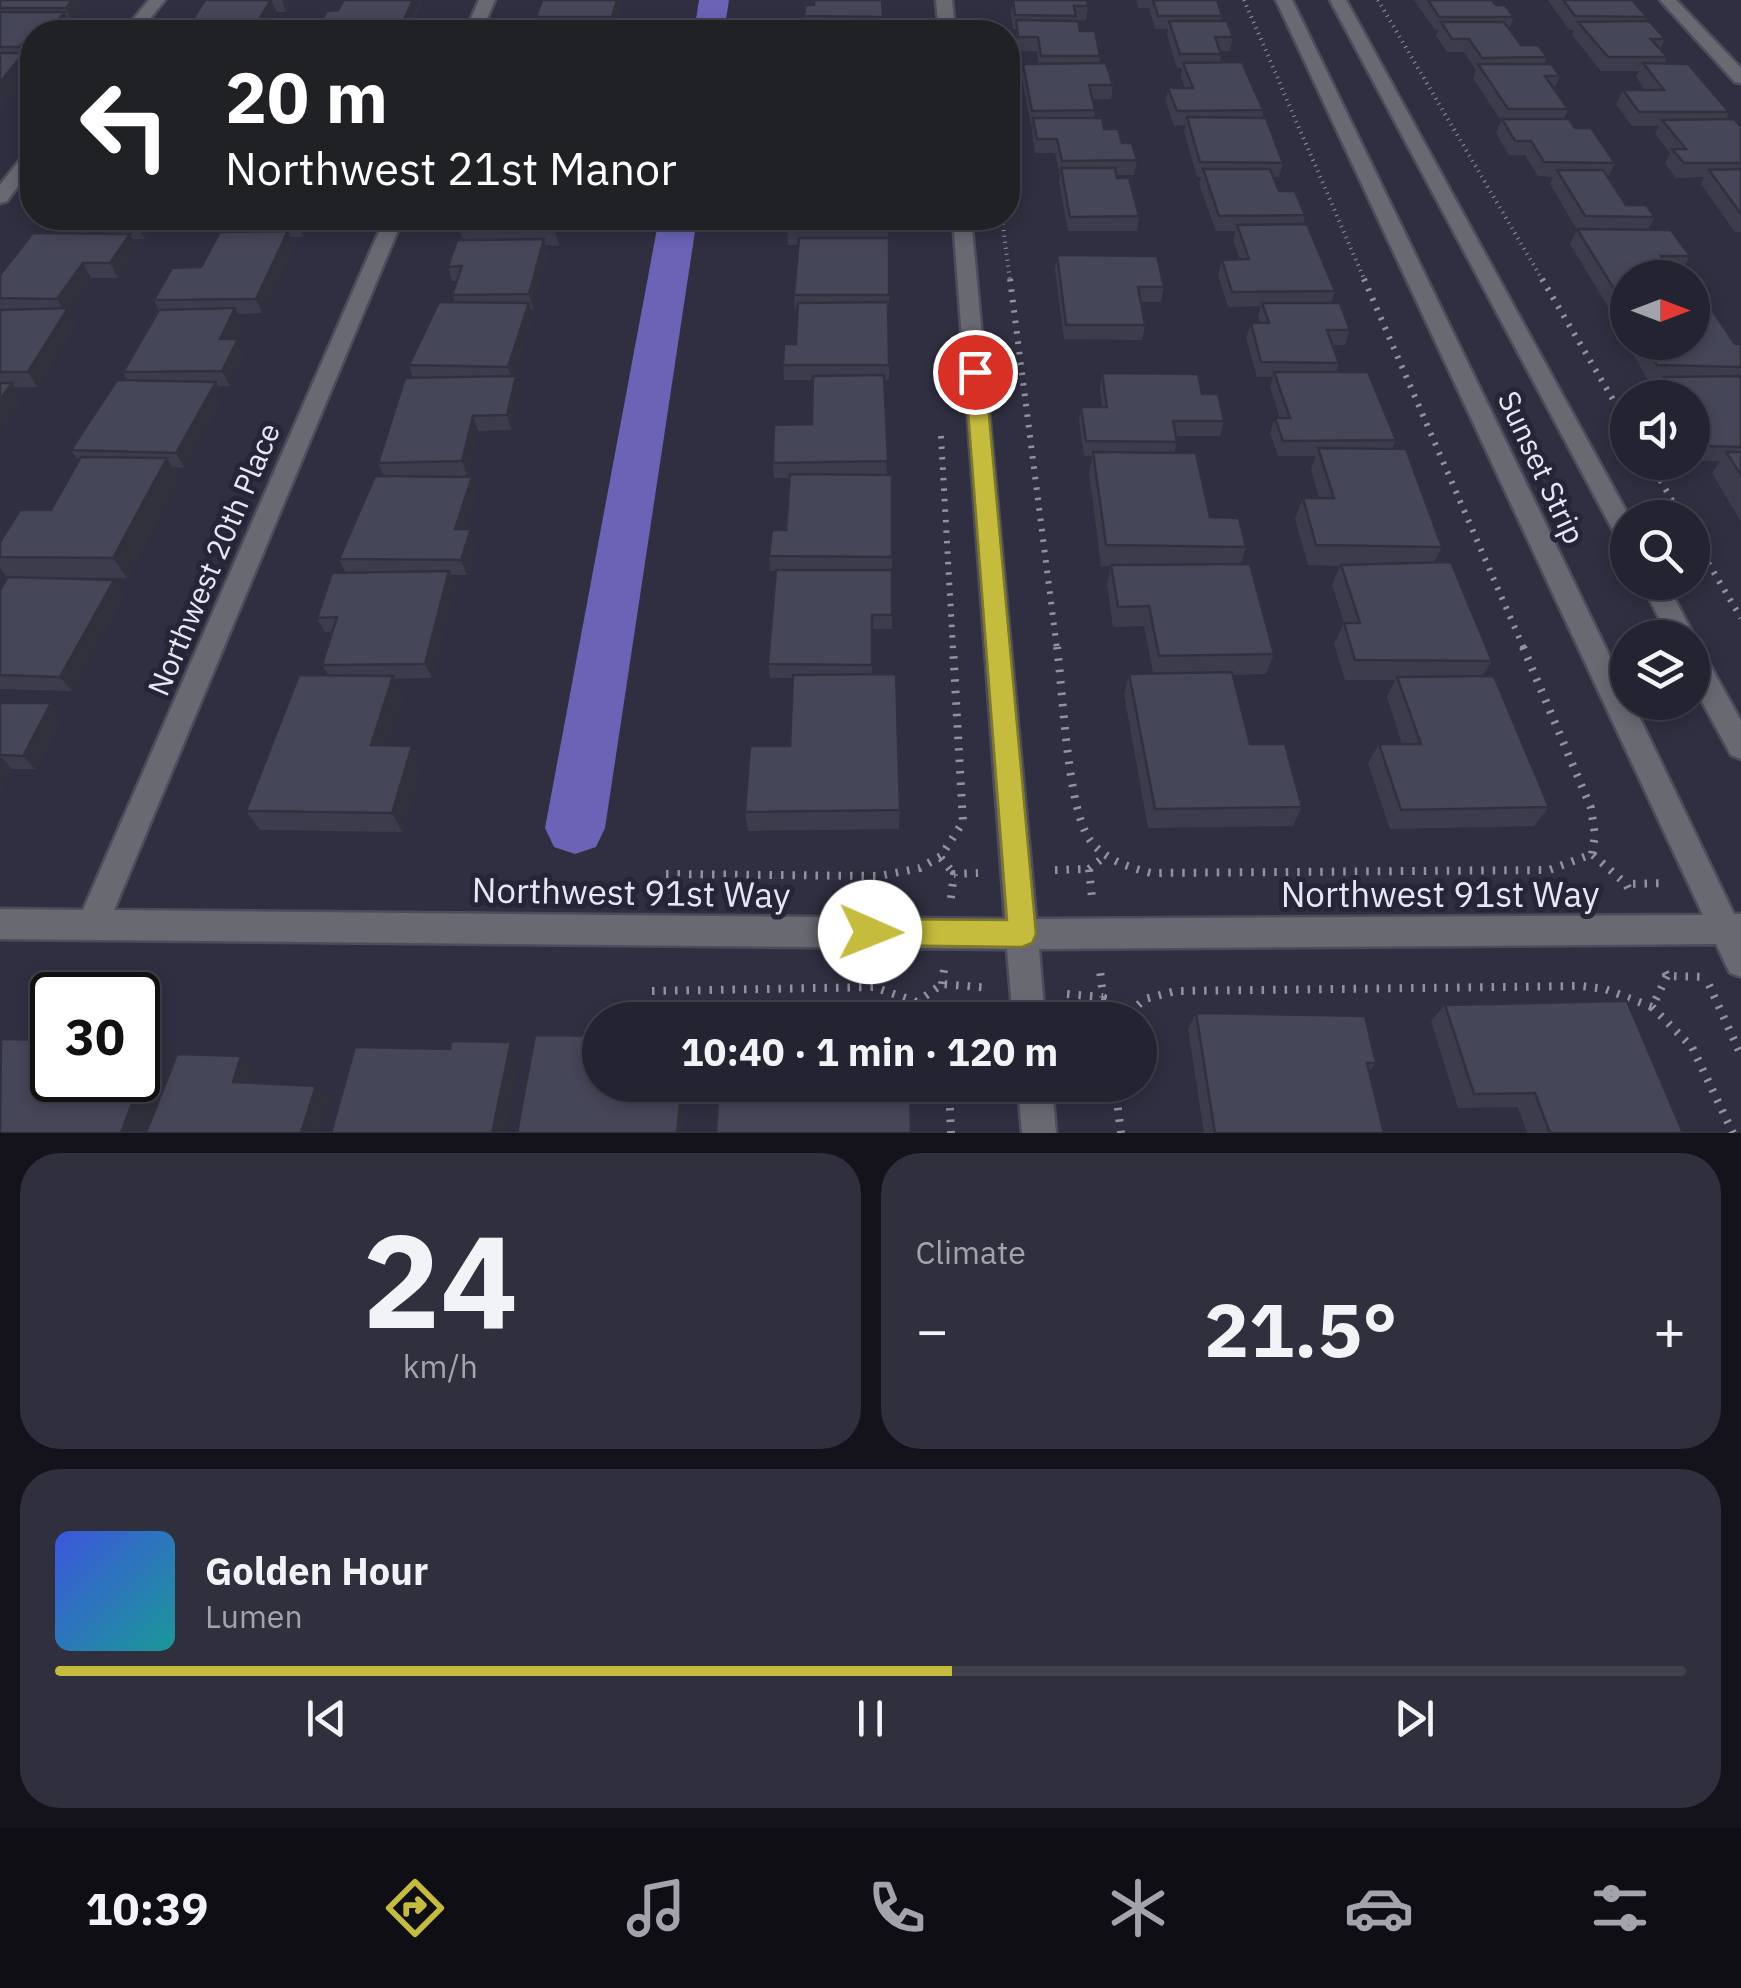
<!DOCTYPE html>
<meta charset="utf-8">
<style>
body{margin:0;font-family:"IBM Plex Sans",sans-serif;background:#302f3d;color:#f1f3f6;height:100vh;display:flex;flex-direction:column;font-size:38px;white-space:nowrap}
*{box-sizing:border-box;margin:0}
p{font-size:32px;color:#a3a4ab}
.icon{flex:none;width:55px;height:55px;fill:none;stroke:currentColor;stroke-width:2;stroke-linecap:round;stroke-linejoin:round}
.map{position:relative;height:1133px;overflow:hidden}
.drawer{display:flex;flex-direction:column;gap:20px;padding:20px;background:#14131b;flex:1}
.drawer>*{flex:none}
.banner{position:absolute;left:20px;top:20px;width:1000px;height:210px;border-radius:40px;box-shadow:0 5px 15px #0003,0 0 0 2px #41404d;background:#202124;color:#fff;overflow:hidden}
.needle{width:65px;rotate:90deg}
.tools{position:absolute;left:1610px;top:260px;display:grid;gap:20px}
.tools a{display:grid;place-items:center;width:100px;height:100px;border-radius:50%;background:#242331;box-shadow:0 5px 15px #0003,0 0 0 2px #41404d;font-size:50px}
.speed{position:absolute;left:30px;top:972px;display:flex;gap:20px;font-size:50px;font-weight:700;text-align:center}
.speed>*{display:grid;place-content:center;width:130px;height:130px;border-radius:50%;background:#242331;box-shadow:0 5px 15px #0003,0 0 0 2px #41404d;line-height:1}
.speed .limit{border:5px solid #111;border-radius:15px;background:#fff;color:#111}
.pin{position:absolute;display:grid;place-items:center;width:85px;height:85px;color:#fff;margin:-42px;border:5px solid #fff;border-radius:50%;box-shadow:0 2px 10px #0007}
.me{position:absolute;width:110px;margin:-55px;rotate:91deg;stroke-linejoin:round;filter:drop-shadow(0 0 8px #0008)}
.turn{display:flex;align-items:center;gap:35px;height:210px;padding:0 40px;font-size:45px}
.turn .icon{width:130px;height:130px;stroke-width:2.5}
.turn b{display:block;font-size:70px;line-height:85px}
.big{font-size:75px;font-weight:800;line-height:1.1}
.drawer .widget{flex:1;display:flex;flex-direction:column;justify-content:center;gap:15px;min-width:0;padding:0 35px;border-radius:40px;background:#302f3d}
.drawer .dial{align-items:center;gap:0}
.dial b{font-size:130px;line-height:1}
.song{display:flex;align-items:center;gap:30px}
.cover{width:120px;height:120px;border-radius:15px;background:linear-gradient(135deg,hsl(230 70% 55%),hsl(180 70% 35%))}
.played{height:10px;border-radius:5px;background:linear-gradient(90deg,#c5bc3d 55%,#41404d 55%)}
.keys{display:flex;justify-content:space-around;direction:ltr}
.heat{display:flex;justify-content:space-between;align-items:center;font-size:55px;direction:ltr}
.drawer .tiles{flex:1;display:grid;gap:20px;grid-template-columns:1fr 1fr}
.widget:last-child{grid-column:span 2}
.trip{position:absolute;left:582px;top:1002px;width:575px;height:100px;border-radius:50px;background:#242331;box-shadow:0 5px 15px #0003,0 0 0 2px #41404d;font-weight:800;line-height:100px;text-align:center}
.menu{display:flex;height:160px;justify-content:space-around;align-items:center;background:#0e0e14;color:#a3a4ab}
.menu .icon{width:70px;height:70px}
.menu .active{color:#c5bc3d}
.menu b{font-size:45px;color:#f1f3f6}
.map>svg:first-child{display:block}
</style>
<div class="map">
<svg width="1741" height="1133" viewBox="0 0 1741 1133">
<rect width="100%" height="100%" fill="#302f41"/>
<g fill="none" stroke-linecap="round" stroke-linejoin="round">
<g fill="#6a63b6" fill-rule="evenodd">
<path d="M699,0H729L724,32H694Z"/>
<path d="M659,218H697L605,828L596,847L575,854L554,847L545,828Z"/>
</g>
<g stroke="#4d4c5d" stroke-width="5">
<g id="minor">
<path d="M149,0H165L139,32H123Z"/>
<path d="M479,0H495L481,32H465Z"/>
<path d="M936,0H952L955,32H939Z"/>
<path d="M1276,0H1292L1628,694V702H1632L1734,914H1741V977L1730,973L1716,944L1039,949L1045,1020H1013L1007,949L0,939V909L83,910L385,218H403L114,910L1005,919L953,218H971L1036,919L1703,915Z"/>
<path d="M1330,0H1346L1630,518L1628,545L1616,536Z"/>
<path d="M1660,0H1676L1741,68V83L1735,82Z"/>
<path d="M32,151V167L7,201L0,203V185L26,152Z"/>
<path d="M1641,582H1666L1695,638L1692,643V638H1669Z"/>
<path d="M1692,647L1701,649L1741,721V759L1731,755L1692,683Z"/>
<path d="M1018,1085H1052L1056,1133H1022Z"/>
</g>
</g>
<g stroke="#9291a0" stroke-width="4" stroke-dasharray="1 5" stroke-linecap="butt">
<path d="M1244,0L1365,281"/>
<path d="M1378,0L1543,281"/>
<path d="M1002,218L1010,281"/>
</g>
<g stroke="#9291a0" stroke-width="6" stroke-dasharray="2.5 8" stroke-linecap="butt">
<path d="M1010,279L1057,649"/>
<path d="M1364,279L1524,649"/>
<path d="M1542,279L1628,425"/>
<path d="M941,436L953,649"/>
<path d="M1650,462L1682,518"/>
<path d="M1692,536L1741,618"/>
</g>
<g stroke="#9291a0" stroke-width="8" stroke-dasharray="2.5 9" stroke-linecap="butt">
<path d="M1057,647C1063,691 1067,808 1090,840C1105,860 1128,867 1151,873L1549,870L1592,854L1626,884"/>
<path d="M1523,647L1591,808L1595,835L1592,854"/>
<path d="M941,858L954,874"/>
<path d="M1089,869L1104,857"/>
<path d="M1055,870L1089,869L1092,898"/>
<path d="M666,874L880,876L920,868L941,856L963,822L953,647"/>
<path d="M1628,888L1626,884L1665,883"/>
<path d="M951,898L954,874L978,873"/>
<path d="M1665,972L1667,976L1705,977"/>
<path d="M942,984L944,970"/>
<path d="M1709,985L1741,1055"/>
<path d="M652,991L874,987L917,1002"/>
<path d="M1067,994L1103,997L1100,970"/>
<path d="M1103,997L1125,1014"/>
<path d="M1652,1007L1692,1047L1733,1133"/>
<path d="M933,1020L917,1002L942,984L990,988"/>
<path d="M1121,1020L1145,999L1176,991L1581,986L1605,989L1652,1007L1667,976"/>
<path d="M949,1085L951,1133"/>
<path d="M1115,1085L1121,1133"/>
</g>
<use href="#minor" fill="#696972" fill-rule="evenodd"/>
</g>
<g fill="#3c3c4d">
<path d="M89,0L72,22H70L71,25L65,32H32V54L28,59L32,67L0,105V2Z"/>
<path d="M205,0H294L286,12H277L264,32H195L191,22Z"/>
<path d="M422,0L408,32H325L321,22L338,10Z"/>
<path d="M542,0H622L615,30H593L594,32H533L538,23L536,17Z"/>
<path d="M882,0L883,31L804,30V16L814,5Z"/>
<path d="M1013,0L1088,6L1086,20L1076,21L1080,31L1100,56L1099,63L1113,85L1111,99H1092L1095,110L1094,118L1104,129L1122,143L1137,160L1134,175H1116L1139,216L1137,231H1068L1059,182L1060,175L1055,153H1035L1032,132L1033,125H1031L1022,78L1023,64H1039L1037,51H1017L1016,29H1013L1011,14Z"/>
<path d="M1136,0H1217L1222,16L1221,21L1233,37L1230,51H1220L1221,54L1220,63L1263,110L1262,118L1283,163L1279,177H1273L1279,191L1305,215L1303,225L1335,291L1331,303L1350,330L1345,345H1333L1339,363L1336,372L1396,440L1392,449L1442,547L1434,562L1492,661L1482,676L1549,807L1534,826L1390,829L1368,763L1379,744H1402L1387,697L1395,680H1345L1334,644L1344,623L1332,585L1340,566L1308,565L1295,519L1303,498H1319L1311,469L1316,456H1278L1270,433L1275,418H1280L1270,387L1273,377H1257L1246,338L1251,323H1260L1258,317L1261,306L1228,307L1218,275L1222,260H1240L1233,240L1236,231H1216L1199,184L1201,177H1197L1184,131L1186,125L1174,126L1166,102L1168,88H1185L1181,77L1182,68H1177L1167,35L1168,29H1155L1149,8H1138Z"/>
<path d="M1414,0H1492L1496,5L1514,17L1509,29L1521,45L1547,57L1544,64L1560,76L1554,89L1568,109L1564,119L1615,163L1608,177L1626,205L1655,217L1648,230L1690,256L1681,271H1671L1628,278V342L1741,344V522L1712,473L1720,461H1698L1692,453V398H1659L1655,391L1662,381L1648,380L1611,317L1617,307H1608L1570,244L1577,230L1550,184L1553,177L1538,176L1525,155H1509L1496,133L1501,121L1473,78L1476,70L1464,52H1447L1436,36L1438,30H1435Z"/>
<path d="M1548,0H1632L1647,17L1645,21L1665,39L1660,49L1667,57L1664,64L1729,112L1726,119L1741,127V232H1735L1701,184L1704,177L1676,178L1665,163L1670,153L1655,134L1659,126H1632L1616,104L1623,90H1645L1636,77L1639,71H1601L1572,35L1574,30H1569Z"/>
<path d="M159,218L145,239H133L138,249L118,278H91L69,309L77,323L37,387H14L22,398L0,430V275L66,233L61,224Z"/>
<path d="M313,218L303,237H290L294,246L262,313L238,314L242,323L235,339L245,354L230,386H218L223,397L184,468L172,467L179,479L127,578L7,577L0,568V542L51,510L79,462L71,450L127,380L123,372L159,310L154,300L201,267L223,232L218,223Z"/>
<path d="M567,218L559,246L545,245L547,254L533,309H530L533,318L514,376H516L520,391L511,430L478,431L467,476H445L477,491L465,529L476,544L467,575H451L455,586L432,678L394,679L403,696L387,745L412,746L421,765L402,832L260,830L246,811L328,675L322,665L332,632H325L317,618L346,573L339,559L384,476L378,463L413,378L409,365L455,302L452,295L457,281H452L448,267L463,240L460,230Z"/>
<path d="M887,218L888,238H889V380H884L887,475H892V629H872V675L900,810L899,829L748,831L745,812L790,746L793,678H770L768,664L776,571H770L769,556L786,530L790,478H774L773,463L812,424L813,380H784L783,365L796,344L798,309H795L794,295L798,245H788L787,230Z"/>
<path d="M1057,255L1164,287L1161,302H1141L1145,325L1142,340L1064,339L1055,270Z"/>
<path d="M1102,373L1202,394L1224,421L1220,436H1176L1177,442L1174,453L1210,517L1246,547L1241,564L1274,654L1266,674L1233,675L1250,744L1302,807L1293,826L1148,828L1124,694L1129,674L1153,673L1144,626L1113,627L1107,585L1111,566H1101L1089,473L1092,456H1084L1079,421L1081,407H1102L1100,388Z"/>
<path d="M114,580L124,594L72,691L0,689V590Z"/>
<path d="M0,703L63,717L35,769H12L0,792Z"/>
<path d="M1445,1005L1683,1133H1527L1518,1107L1458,1108L1431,1021Z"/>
<path d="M1196,1013L1376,1063L1369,1071L1384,1133H1204L1188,1029Z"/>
</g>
<g fill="#31313e">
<path d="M72,0H89L72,22L66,8Z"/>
<path d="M271,0L277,12L264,32H256L260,27L258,21Z"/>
<path d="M282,0H294L286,12Z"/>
<path d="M413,0H422L406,32L403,21Z"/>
<path d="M617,0H622L615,30L612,17Z"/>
<path d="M65,12L71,25L65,32H50L49,29Z"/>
<path d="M32,33V54L28,59L32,67L0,105V82L23,55L19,47Z"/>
<path d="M142,218H159L145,239L137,224Z"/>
<path d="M300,218H313L303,237L297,222Z"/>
<path d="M560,218H567L559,246L555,231Z"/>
<path d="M288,231L294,246L262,313L256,299Z"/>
<path d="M130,234L138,249L118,278L110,263Z"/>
<path d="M544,239L547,254L533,309L529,294Z"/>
<path d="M83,263L91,278L69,309L77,323L37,387L28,372L65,313L57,299Z"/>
<path d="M529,303L533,318L512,382L508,367Z"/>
<path d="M235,308L242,323L228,354L220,339Z"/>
<path d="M238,339L245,354L230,386L222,371Z"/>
<path d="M516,376L520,391L511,430L507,415Z"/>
<path d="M216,382L223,397L184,468L176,453Z"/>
<path d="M12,383L22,398L0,430V400Z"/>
<path d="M473,416L478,431L467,476L462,461Z"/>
<path d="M167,458L179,479L127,578L113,558Z"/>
<path d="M472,477L477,491L460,544L455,529Z"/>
<path d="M471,529L476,544L467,575L461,560Z"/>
<path d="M449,571L455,586L432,678L425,664Z"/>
<path d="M114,580L124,594L72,691L60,677Z"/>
<path d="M393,676L403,696L381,764L371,745Z"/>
<path d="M51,703L63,717L35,769L23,756Z"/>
<path d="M412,746L421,765L402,832L392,813Z"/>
<path d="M0,756L12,769L0,792Z"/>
<path d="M511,1042L520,1057L505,1133H492Z"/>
<path d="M241,1056L257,1071L249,1096L233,1082Z"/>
<path d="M144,1071L163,1086L145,1133H121Z"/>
<path d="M682,1085H684L687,1094L683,1133H677Z"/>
<path d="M316,1086L330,1100L320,1133H301Z"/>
</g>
<g fill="#464659" stroke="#31313e" stroke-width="2.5">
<path d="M2,0H72L66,8H0V2Z"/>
<path d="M205,0H271L258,21L191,22Z"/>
<path d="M344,0H413L403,21L321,22L327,11L338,10Z"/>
<path d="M542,0H617L612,17H536Z"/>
<path d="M814,0H882L883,17L804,16L805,5H814Z"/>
<path d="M1013,0H1087L1088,6H1074L1076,16L1015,15Z"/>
<path d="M1153,0H1217L1222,16H1158Z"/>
<path d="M1428,0H1492L1496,5H1505L1514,17H1439Z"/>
<path d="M1563,0H1632L1647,17L1575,16Z"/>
<path d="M0,12H65L49,29L35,30L19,47H0Z"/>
<path d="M1016,20L1078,21L1080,31H1095L1100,56H1041L1038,37H1018Z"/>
<path d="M1169,21H1227L1233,37H1215L1221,54H1180Z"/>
<path d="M1649,21L1665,39H1651L1667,57H1608L1578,22Z"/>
<path d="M1441,22H1504L1521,45H1538L1547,57L1482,58L1469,39H1452Z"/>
<path d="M537,23H592L589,32H533Z"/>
<path d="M824,23H878V32H823Z"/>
<path d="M336,25H397L394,32H332Z"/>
<path d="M205,26H260L256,32H200Z"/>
<path d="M0,53H24L0,82Z"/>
<path d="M1242,62L1263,110L1177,111L1168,88H1193L1183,63Z"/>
<path d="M1106,63L1113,85H1089L1095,110L1032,111L1023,64Z"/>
<path d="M1643,63L1688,64L1729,112H1639L1623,90H1664Z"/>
<path d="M1478,64H1551L1560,76H1545L1568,109H1508Z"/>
<path d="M1187,117L1266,118L1283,163L1200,162Z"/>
<path d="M1033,118H1102L1104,129H1118L1122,143H1132L1137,160L1062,161L1057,139H1037Z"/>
<path d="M1502,119H1569L1575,128H1591L1615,163L1544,162L1531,141H1515Z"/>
<path d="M1734,119L1741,127V163H1684L1672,149H1686L1662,120Z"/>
<path d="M1061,168H1115L1117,178H1129L1139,216L1070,217Z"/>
<path d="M1203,169H1270L1279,191H1295L1305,215L1219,216Z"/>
<path d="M1741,169V214L1709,170Z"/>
<path d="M1557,170H1603L1626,205H1646L1655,217L1585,216Z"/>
<path d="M65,218H142L137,224H61Z"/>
<path d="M221,218H300L297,222L218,223Z"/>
<path d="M465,218H560L555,231L460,230Z"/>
<path d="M788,218H887L888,229L787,230Z"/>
<path d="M1307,224L1335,291L1232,292L1222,260L1249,259L1237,225Z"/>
<path d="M1577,229L1671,230L1690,256H1661L1675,278H1628V292H1616Z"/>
<path d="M288,231L256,299L154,300L172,268L201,267L220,232Z"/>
<path d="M33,233L130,234L110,263H83L57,299L0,298V275Z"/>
<path d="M799,238H889V295H794Z"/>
<path d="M544,239L529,294L452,295L462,266L448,267L457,240Z"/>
<path d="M1057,255L1157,256L1164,287H1138L1145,325H1066Z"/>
<path d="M439,302L529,303L508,367L409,365Z"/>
<path d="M888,302L889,365H783L784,344H796L798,303Z"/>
<path d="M1262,303H1340L1350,330H1327L1339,363L1261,362L1251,323H1269Z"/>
<path d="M1620,303H1628V316Z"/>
<path d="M1692,304H1708L1735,344H1741V367L1657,365L1643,342H1692Z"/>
<path d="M68,308L28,372H0V310Z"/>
<path d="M235,308L220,339H238L222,371L123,372L159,310Z"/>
<path d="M1274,372H1368L1396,440L1283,441L1275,418H1290Z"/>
<path d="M1102,373L1198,374L1202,394H1218L1224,421H1173L1177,442L1086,441L1081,407H1107Z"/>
<path d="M884,375L888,461L773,463L774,425L812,424L813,376Z"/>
<path d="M516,376L507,415L473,416L462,461L378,463L405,378Z"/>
<path d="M1741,376V447L1708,446L1692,422V398H1677L1664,377Z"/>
<path d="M117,380L216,382L176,453L71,450Z"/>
<path d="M0,383H12L0,400Z"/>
<path d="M1318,448L1406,449L1442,547L1316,545L1303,498H1334Z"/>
<path d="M1093,452L1196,453L1210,517L1239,518L1246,547L1106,545Z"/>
<path d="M1726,452H1741V475Z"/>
<path d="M81,457L167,458L113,558L0,557V542L20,510H51Z"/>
<path d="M790,474L892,475V557L769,556L772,530H786Z"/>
<path d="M375,476L472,477L455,529H471L461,560L339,559Z"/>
<path d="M1451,562L1492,661L1355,660L1344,623H1360L1341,565Z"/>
<path d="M1250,564L1274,654L1159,656L1149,606L1118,607L1111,565Z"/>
<path d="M776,570H892V615H872V665L768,664Z"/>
<path d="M449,571L425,664L322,665L337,617L317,618L332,573Z"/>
<path d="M8,577L114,580L60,677L0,675V590Z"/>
<path d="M1232,672L1250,744H1285L1302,807L1155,809L1129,674Z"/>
<path d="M896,674L900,810L745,812L750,746H790L793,675Z"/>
<path d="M299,675L393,676L371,745L412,746L392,813L246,811Z"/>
<path d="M1494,676L1549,807L1401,810L1379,744H1421L1397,677Z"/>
<path d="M0,703H51L23,756L0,755Z"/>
<path d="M1627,1001L1683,1133H1550L1535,1093L1474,1094L1445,1005Z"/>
<path d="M1196,1013L1365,1016L1376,1063H1367L1384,1133H1215Z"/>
<path d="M535,1035L600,1036V1085H682L677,1133H517Z"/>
<path d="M1,1039L52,1040V1080H138V1071H144L121,1133H0Z"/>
<path d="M451,1041L511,1042L492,1133H331L355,1047L450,1049Z"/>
<path d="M177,1054L241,1056L233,1082L316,1086L301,1133H146Z"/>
<path d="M719,1085H910L911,1133H716Z"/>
</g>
<path fill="#c5bc3d" stroke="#807a28" stroke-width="2.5" d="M975,365L985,372L1036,934L1032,943L1022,947L870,945L859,942L855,932L859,922L870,919L1007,920L965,372Z"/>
<g text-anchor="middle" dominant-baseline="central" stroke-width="10" stroke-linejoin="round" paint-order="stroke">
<g font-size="30" fill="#e7e7f3" stroke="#262537">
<text transform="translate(1542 467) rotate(65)">Sunset Strip</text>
<text transform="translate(213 559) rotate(-67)">Northwest 20th Place</text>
</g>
<g font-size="35" fill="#e7e7f3" stroke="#262537">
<text transform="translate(631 892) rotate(1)">Northwest 91st Way</text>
<text x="1440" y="894">Northwest 91st Way</text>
</g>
</g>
</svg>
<div class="tools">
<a><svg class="needle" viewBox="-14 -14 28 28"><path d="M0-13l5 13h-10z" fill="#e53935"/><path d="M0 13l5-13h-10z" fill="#a3a4ab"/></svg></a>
<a><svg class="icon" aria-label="sound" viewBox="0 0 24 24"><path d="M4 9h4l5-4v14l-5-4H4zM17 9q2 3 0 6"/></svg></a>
<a><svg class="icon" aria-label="search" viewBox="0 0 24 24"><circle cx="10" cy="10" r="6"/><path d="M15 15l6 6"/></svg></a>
<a><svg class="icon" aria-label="layers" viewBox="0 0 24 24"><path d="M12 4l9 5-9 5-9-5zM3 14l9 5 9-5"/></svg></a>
</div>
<div class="speed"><div class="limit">30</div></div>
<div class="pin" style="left:975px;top:372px;background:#d93025"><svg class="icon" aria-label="arrive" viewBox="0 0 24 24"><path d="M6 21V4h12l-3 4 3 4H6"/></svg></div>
<svg class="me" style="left:870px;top:932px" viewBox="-20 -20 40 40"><circle r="19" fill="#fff"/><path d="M0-13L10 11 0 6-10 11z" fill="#c5bc3d"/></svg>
<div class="trip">10:40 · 1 min · 120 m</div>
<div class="banner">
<div class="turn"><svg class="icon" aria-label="left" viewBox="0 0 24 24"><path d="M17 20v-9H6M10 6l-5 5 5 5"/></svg><div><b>20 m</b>Northwest 21st Manor</div></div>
</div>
</div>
<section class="drawer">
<div class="tiles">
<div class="widget dial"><b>24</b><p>km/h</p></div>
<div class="widget"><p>Climate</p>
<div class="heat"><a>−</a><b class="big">21.5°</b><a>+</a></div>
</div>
<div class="widget">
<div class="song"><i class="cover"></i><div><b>Golden Hour</b><p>Lumen</p></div></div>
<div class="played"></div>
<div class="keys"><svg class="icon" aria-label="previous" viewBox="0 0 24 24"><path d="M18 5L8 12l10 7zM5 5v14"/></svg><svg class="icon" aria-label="pause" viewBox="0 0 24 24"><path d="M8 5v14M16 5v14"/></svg><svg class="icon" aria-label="next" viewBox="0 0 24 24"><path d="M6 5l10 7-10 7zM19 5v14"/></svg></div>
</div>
</div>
</section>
<nav class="menu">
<b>10:39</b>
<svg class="icon active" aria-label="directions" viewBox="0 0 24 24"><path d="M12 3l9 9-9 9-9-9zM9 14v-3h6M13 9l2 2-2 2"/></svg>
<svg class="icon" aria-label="music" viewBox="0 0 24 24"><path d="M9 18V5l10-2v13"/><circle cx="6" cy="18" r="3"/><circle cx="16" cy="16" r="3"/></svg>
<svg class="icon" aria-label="phone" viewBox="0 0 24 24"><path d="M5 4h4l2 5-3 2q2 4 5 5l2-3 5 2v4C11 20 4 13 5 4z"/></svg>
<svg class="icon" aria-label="climate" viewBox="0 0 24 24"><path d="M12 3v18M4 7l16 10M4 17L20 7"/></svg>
<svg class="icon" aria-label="car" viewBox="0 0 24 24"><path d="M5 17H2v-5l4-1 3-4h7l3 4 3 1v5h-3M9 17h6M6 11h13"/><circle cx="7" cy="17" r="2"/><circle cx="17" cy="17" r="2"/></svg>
<svg class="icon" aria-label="filters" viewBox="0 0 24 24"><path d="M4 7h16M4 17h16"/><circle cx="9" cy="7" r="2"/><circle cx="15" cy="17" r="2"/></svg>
</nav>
